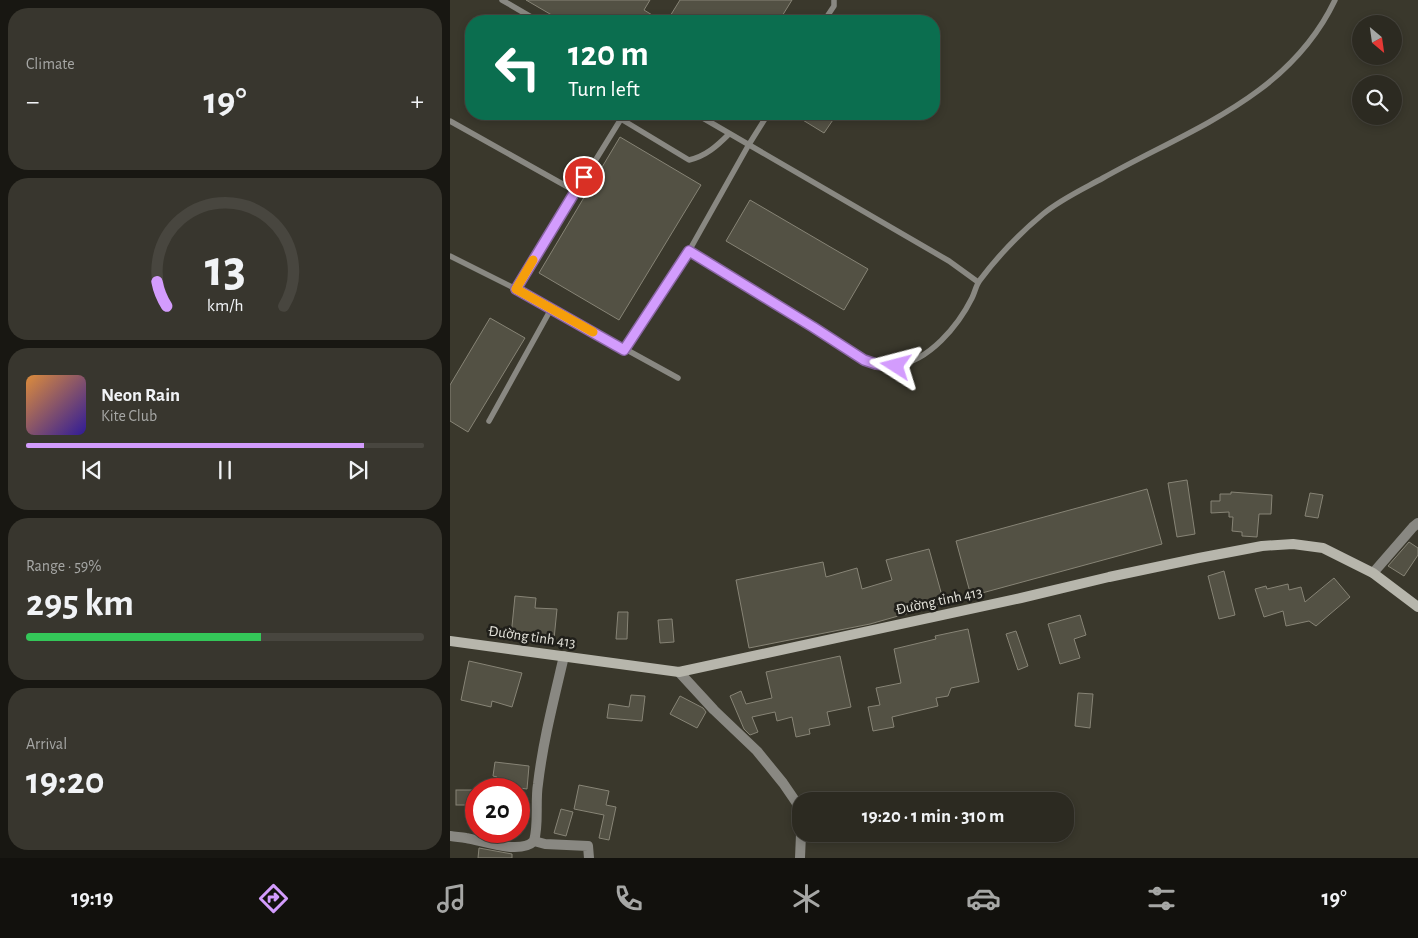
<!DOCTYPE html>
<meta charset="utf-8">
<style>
body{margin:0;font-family:"Alegreya Sans",sans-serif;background:#38362e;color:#f1f3f6;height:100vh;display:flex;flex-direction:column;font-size:19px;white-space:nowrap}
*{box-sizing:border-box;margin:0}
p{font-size:16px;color:#a6a7a5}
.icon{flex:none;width:28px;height:28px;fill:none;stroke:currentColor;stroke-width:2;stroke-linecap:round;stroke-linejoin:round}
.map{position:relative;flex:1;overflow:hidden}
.sheet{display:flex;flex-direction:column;gap:8px;padding:8px;background:#181712;width:450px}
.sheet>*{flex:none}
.top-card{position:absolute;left:15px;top:15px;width:475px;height:105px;border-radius:20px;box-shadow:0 2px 8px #0003,0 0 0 1px #48463f;background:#0b6e4f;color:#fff;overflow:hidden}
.needle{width:32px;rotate:151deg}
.fabs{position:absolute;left:902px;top:15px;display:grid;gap:10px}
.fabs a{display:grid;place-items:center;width:50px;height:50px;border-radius:50%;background:#2c2a21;box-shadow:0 2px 8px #0003,0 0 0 1px #48463f;font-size:25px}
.speed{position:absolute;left:15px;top:778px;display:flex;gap:10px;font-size:25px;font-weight:700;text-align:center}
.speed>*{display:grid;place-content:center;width:65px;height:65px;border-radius:50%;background:#2c2a21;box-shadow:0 2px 8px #0003,0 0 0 1px #48463f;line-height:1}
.speed .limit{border:8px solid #d22;background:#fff;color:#111}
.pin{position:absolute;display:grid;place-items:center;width:42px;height:42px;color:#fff;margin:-21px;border:2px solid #fff;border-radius:50%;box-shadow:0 1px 5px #0007}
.me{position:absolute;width:55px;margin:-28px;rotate:279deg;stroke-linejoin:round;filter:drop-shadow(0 0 4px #0008)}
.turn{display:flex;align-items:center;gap:18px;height:105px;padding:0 20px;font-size:22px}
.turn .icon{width:65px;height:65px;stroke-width:2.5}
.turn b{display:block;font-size:35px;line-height:42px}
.big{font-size:38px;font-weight:700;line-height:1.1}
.sheet .tile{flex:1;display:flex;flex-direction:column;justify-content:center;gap:8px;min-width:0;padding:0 18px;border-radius:20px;background:#38362e}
.sheet .dial{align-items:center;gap:0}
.dial svg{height:130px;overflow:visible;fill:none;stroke:#48463f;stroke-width:7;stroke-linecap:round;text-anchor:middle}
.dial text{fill:#f1f3f6;stroke:none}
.song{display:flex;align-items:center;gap:15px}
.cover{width:60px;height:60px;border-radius:8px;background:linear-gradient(135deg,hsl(30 70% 55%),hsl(250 70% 35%))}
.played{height:5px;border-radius:2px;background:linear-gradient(90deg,#d39cfd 85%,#48463f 85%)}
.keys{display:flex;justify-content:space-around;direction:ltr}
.heat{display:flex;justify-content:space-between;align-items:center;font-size:28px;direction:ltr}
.charge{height:8px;border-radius:4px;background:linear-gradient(90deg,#34c759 59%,#48463f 0)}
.trip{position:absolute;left:342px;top:792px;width:282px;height:50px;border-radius:20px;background:#2c2a21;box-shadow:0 2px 8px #0003,0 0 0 1px #48463f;font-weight:700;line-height:50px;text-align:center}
.menu{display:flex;height:80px;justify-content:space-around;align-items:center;background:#12110d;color:#a6a7a5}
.menu .icon{width:35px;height:35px}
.menu .active{color:#d39cfd}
.menu b{font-size:22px;color:#f1f3f6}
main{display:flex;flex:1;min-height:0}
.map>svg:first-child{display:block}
</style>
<main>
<section class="sheet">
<div class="tile"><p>Climate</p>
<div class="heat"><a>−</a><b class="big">19°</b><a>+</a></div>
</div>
<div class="tile dial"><svg viewBox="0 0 100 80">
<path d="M14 69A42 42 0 1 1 86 69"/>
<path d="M14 69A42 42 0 0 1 8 54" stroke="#d39cfd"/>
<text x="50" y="56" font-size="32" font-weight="700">13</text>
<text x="50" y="72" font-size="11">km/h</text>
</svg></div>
<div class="tile">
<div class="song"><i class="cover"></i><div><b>Neon Rain</b><p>Kite Club</p></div></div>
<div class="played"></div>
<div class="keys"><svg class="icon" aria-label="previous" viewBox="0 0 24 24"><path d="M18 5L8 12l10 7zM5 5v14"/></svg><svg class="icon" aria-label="pause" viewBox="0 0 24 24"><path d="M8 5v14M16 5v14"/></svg><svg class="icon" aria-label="next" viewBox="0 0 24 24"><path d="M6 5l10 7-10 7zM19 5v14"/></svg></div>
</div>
<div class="tile"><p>Range · 59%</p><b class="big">295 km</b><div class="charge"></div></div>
<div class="tile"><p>Arrival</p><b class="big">19:20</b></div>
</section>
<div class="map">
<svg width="968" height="858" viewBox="0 0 968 858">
<rect width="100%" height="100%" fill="#3a382c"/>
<g fill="#535144" stroke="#878476">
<path d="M76,0H200L194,10L212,21H112Z"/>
<path d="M230,0H342L329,21H217Z"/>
<path d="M343,114H387L374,133Z"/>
<path d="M170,137L251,185L169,320L89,273Z"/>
<path d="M300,200L418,269L394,310L276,241Z"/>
<path d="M40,318L75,338L18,432L0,421V385Z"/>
<path d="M737,480L745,534L727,537L718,483Z"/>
<path d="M697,489L712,544L521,596L506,541Z"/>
<path d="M781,492L822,495L821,514H809L807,537L792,536V532L782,531L783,517H779V512L761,513V501H770V494H781Z"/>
<path d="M860,493L873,495L868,518L855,516Z"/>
<path d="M959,542L968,548V555L954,576L938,566Z"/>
<path d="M479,549L494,603L420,624L299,648L286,580L373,562L376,577L407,568L412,589L442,580L436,560Z"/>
<path d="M774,571L785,615L769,619L758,576Z"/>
<path d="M884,578L900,597L866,626L859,621L836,626L833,611L814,617L805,589L816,586L817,589L838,584L839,590L851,587L855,602Z"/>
<path d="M65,596L86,598L85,608L107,609L104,639L61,636Z"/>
<path d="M168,612H178L177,639H166Z"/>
<path d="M630,615L636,635L624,639L630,658L610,664L598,624Z"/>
<path d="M222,619L224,642L210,643L208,620Z"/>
<path d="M518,629L529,682L501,688L498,696L486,698L488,706L442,717L444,727L423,731L418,707L430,705L426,688L451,683L444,649L486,639L485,636Z"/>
<path d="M566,631L578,666L568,670L556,634Z"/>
<path d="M390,656L401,707L377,712L380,725L359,729L360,734L346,737L342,717L327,721L325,712L302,717L308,732L300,735L294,729L280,696L291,691L296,704L322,698L316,672Z"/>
<path d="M19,661L72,673L62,707L42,701L41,707L11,700Z"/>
<path d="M628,693L643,694L640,728L625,726Z"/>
<path d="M181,695L195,696L192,721L157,718L159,704L179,707Z"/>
<path d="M230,696L253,708L256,712L247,728L220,714Z"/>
<path d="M45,762L79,766L77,789L46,785L47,777L43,776Z"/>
<path d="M129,785L159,791L156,805L166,807L159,840L149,838L154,815L124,809Z"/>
<rect x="6" y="790" width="18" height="15"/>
<path d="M111,809L123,812L116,836L104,833Z"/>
<path d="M29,848L62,854V858H28Z"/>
</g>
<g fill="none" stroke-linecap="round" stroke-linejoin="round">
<g stroke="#898882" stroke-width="5.5">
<path d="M52,0L88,21"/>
<path d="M374,21L384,6V0"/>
<path d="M246,114L499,261L528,282"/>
<path d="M171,119L239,160C256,156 267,146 279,134"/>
<path d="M0,121L125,191"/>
<path d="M239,251C280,276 322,301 363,326C379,336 399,353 415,360C424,364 438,367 447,365C479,361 508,326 522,298C525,292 526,285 530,280C548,256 570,233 593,214C611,199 633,189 653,178C740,129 839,97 885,0"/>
<path d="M0,256L66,289L228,378"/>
<path d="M66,289L174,114"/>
<path d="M174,350L239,251L298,146L318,114"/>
<path d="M39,421L101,309"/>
</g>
<g stroke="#898882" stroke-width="10">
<path d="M923,573L963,527L968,523"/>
<path d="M229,672L264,710L307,751L333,783L346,802L351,812V818"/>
<path d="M0,836C5,837 11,837 16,838C34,841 70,855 84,841C89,824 85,802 88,784C93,741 104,699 114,656"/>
<path d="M84,841L95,844L138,846L139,858"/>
<path d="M350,858L351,834"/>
</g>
<path stroke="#b7b6ac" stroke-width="10" d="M0,641L229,672L571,598L659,577L749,558L812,546L843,544L873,548L923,573L968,607"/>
</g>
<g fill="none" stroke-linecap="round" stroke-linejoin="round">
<g stroke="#8965a4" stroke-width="12">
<path id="route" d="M134,177L66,289L174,350L239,251L363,327L414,360L426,364L446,366"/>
</g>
<use href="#route" stroke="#d39cfd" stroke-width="9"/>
<path stroke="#f59e0b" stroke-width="9" d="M83,260L66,289L143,332"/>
</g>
<g text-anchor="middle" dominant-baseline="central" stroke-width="5" stroke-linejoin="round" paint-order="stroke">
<g font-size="15" fill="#e5e4dc" stroke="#201f1a">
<text transform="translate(489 601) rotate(-12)">Đường tỉnh 413</text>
<text transform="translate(82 637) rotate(8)">Đường tỉnh 413</text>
</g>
</g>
</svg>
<div class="fabs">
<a><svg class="needle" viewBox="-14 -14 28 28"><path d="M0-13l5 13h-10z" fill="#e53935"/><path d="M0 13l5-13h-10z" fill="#a6a7a5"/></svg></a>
<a><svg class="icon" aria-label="search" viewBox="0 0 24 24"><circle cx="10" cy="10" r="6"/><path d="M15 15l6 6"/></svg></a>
</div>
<div class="speed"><div class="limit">20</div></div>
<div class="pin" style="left:134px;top:177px;background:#d93025"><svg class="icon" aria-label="arrive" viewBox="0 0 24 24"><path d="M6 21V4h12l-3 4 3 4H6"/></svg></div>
<svg class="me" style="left:446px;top:366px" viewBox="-20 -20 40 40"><path d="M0-17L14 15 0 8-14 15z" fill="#d39cfd" stroke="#fff" stroke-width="4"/></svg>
<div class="trip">19:20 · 1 min · 310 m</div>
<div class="top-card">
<div class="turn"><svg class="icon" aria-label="left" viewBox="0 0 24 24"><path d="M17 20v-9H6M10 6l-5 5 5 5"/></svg><div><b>120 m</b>Turn left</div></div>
</div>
</div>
</main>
<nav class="menu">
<b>19:19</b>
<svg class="icon active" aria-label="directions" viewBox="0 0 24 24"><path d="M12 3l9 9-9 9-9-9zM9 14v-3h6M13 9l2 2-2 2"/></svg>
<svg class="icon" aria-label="music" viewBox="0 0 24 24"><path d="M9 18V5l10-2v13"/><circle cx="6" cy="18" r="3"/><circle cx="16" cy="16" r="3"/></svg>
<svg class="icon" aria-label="phone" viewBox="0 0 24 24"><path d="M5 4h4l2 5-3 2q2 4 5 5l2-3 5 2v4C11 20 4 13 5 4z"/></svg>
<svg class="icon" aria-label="climate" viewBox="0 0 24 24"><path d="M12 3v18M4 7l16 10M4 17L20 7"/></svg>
<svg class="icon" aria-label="car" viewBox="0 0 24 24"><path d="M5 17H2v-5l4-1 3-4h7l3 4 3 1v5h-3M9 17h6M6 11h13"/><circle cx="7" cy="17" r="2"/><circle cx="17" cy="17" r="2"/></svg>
<svg class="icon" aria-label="filters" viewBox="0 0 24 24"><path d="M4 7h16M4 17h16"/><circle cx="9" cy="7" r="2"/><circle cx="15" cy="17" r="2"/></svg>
<b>19°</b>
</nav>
